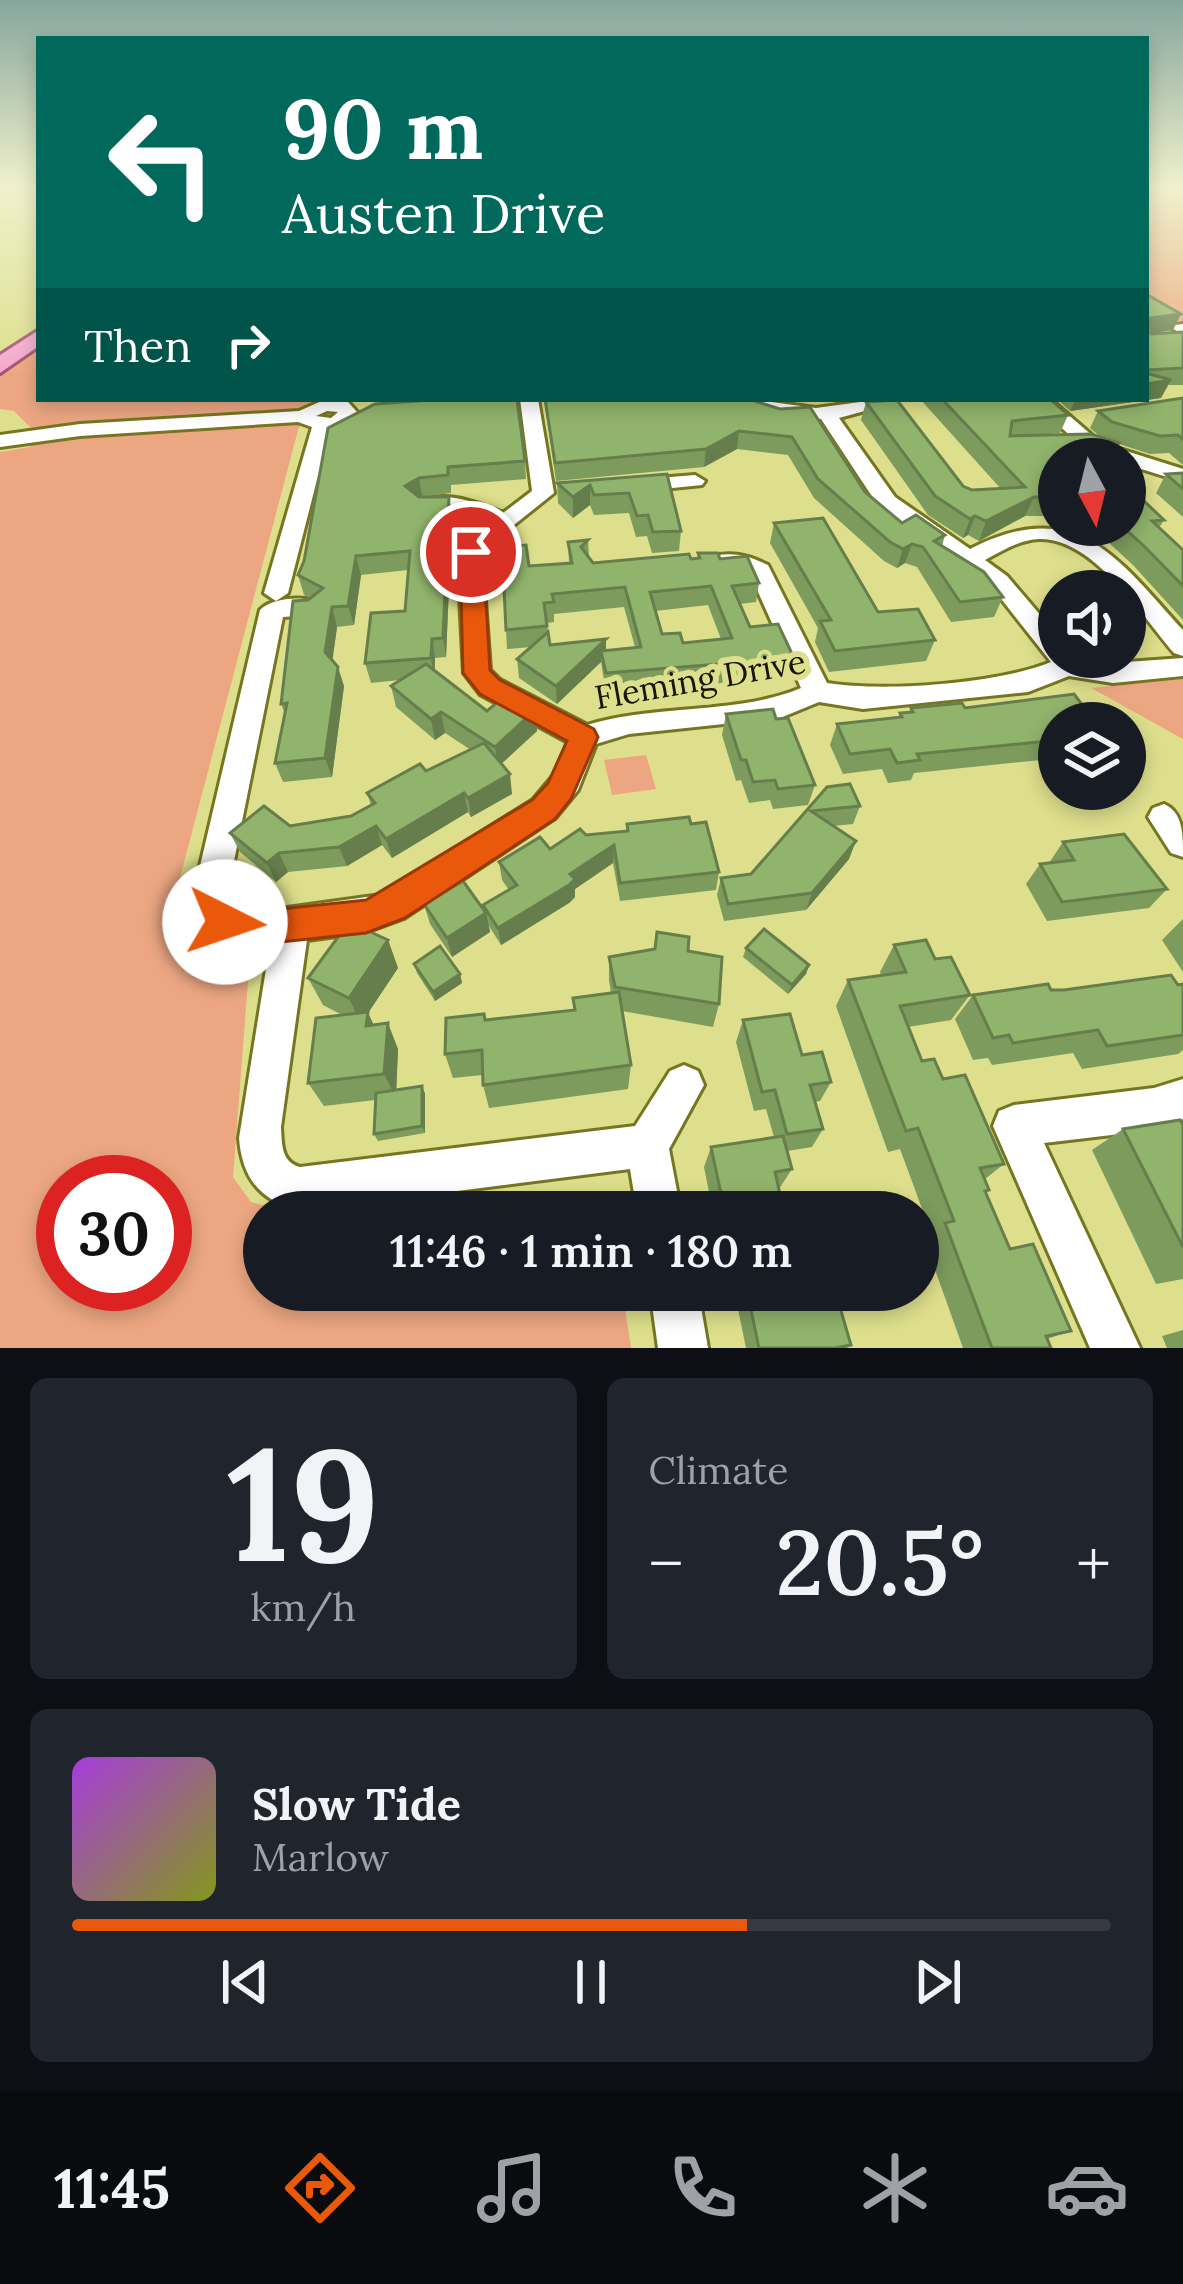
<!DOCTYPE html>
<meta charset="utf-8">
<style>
body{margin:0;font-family:Lora,serif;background:#20242c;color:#f1f3f6;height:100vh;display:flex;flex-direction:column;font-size:45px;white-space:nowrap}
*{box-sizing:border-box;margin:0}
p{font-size:39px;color:#9ea1a6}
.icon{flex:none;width:66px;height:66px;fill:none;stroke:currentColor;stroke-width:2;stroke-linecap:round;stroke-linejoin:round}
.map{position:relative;height:1348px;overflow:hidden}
.drawer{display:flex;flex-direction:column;gap:30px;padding:30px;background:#0d0f14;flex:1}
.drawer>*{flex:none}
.banner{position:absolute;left:36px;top:36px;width:1113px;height:366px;border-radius:0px;box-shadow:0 6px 18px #0003;background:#00695c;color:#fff;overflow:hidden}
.needle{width:78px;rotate:173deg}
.controls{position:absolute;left:1038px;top:438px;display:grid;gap:24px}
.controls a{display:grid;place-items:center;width:108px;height:108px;border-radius:50%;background:#171b24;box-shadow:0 6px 18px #0003;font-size:60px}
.speed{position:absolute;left:36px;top:1155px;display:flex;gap:24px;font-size:60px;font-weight:700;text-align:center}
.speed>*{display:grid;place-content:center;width:156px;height:156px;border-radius:50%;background:#171b24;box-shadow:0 6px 18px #0003;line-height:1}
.speed .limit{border:18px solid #d22;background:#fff;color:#111}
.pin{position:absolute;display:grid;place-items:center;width:102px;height:102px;color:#fff;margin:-51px;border:6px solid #fff;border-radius:50%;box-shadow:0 3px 12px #0007}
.me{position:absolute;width:132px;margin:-66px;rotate:94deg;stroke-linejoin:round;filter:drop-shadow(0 0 9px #0008)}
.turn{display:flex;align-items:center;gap:42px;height:252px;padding:0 48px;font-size:54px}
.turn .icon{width:156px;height:156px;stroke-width:2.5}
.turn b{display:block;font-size:84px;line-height:102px}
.then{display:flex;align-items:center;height:114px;padding:0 48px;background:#0003;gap:24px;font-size:45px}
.big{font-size:90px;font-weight:600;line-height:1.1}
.drawer .widget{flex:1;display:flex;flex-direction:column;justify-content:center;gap:18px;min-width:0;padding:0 42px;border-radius:18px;background:#20242c}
.drawer .dial{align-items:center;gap:0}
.dial b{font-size:156px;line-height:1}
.song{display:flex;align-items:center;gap:36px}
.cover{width:144px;height:144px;border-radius:18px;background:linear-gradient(135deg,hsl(280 70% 55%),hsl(70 70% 35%))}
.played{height:12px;border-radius:6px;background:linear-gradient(90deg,#ea580c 65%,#363941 65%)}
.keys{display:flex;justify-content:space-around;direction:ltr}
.heat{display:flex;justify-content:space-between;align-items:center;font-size:66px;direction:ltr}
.drawer .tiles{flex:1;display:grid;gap:30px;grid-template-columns:1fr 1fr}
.widget:last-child{grid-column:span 2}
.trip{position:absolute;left:243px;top:1191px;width:696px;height:120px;border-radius:60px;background:#171b24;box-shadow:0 6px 18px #0003;font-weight:600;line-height:120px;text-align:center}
.menu{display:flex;height:192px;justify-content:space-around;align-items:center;background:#090b0e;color:#9ea1a6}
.menu .icon{width:84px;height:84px}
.menu .on{color:#ea580c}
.menu b{font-size:54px;color:#f1f3f6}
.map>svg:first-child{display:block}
</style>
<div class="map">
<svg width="1183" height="1348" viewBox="0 0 1183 1348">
<rect width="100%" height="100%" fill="#dddf8c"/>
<g fill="#eca782" fill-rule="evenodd">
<path d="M1146,187L1183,193V323L1146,303Z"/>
<path d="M39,341V399H313L298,430L172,908L251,943L233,1177L251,1202L288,1212H264V1290H622L631,1348H0V452L30,447L35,432L14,411L0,409V377ZM63,1182H165V1284H63Z"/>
<path d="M1183,679V739L1091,688Z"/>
<path d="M646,755L656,789L612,795L604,760Z"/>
<path d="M607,1196L609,1212H338Z"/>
</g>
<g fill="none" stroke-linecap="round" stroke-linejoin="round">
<g stroke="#767621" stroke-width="6">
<g id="minor">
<path d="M1183,324V335L1172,328L1174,325Z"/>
<path d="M520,399H538L554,493L485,548L482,559L490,670L500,680L587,725C656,704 737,715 801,688L750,574L738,568L708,567L704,562L708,557C731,551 748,555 768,565L827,683C884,692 997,684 1051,662L991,586L879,507L821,419L773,414L748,399L816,408L882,399L872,409L839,418L895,497L970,549C1076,495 1116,556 1183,630V656L1174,653C1142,616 1093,537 1039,539C1019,540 1002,551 985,560L1007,576L1059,637V657L1113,663L1183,658V676L1113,683L1069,676L1028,692L863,709L819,702L780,718L629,734L596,744L578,790L555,818L404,918L366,932L307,940L281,1127C282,1144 281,1162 300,1167L635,1126L670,1071L684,1065L698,1071L704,1085L669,1149L681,1212H637L630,1169L300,1211C261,1201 242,1179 239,1138L270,944L251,945L206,928L193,896L260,610C273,597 311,594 324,607L312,615L283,617L227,896L231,906L251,913L381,895L533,800L554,775L568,742L480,694L464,673L458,559L466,540L489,523L460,511L424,512L413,506C439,487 476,502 503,513L532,491Z"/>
<path d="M1030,399H1050L1101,443L1183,469V482L1125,464V459L1087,451Z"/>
<path d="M324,400L348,402L358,413L342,428L330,429L288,593L276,601L264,593L312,427L298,422L80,436L0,447V435L80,424L299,411ZM327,411L338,412L331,418L316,416Z"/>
<path d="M695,475L705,481L702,485L633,492L623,486L633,480Z"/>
<path d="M1164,804C1183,812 1183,834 1183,857L1171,853L1148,817L1153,808Z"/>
<path d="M1183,1079V1119L1154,1130L1044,1143L1140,1348H1090L993,1126L999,1111L1014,1105L1154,1088Z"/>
<path d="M650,1290H698L708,1348H658Z"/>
</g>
</g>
<g stroke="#a14e72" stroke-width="6">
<path id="major" d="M39,330V346L0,373V355Z"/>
</g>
<use href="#minor" fill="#fff" fill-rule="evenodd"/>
<use href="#major" fill="#f4a7d0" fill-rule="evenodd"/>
</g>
<g fill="#7d9b5d" fill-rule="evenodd">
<path d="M1146,294L1173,330L1151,333L1183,332V385H1168L1161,398L1070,411L1057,399H1146Z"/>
<path d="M1183,398V465L1169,453L1150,454L1119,444L1111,459H1059V516H1025L979,541L968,535L963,538L928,515L861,420L866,402L963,486L972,490L1001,489L920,399H1050L1068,415L1060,433L1039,435L1102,438L1090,428L1098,411Z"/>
<path d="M375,399H437L380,401Z"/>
<path d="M446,399L525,461L526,479L451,485V493L420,497H449L452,516L446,657L435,658V671L487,711L535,710L537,731L501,764L512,794L471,817L468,812L392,858L382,845L347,866L288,872L276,882L240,852L230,833L351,816L371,805L367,793L426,771L471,750L445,733L435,740L396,707L391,686L400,680L371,683L365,663L405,611L408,570L361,575L354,625L337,627L332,661L344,686L332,777L283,782L275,763L285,714L281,704L310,598L304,595L298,575Z"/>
<path d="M544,399H748L902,523L945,535L942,546L1003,597L994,617L951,622L917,567L905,563L897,568L884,561L814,498L788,455L737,449L704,467L556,481Z"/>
<path d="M1183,473V517L1156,493L1166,474Z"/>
<path d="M667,474L681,531L679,551L652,553L647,536L636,537L629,513L594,515L590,505L573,518L558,503L557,483Z"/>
<path d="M1164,520L1159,528L1183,550V620L1133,565L1094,529L1086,525H1125Z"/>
<path d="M774,523L878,612L935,640L926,661L829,672L815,642L818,628L770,543Z"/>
<path d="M588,540L589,557L593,563L691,559H697L698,553L720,559L759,583L756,602L740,604L750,627L794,658L789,677L606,693L601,662L557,704L519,678L517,659L531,647L507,649L506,630L529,566L569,563L568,542ZM708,605L721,639L683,643L662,634L655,611ZM624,607L635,647L606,650L550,645L547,623L554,622V614Z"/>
<path d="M911,708H965L1059,723V765H1055L1051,759L914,773L911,780L888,783L882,769L843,774L830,745L837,724L898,718L900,713L909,712Z"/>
<path d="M726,714L776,719L815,785L808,805L773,809L770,800L749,803L741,780L736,781L722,735Z"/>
<path d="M827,787L860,806L853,824L833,826L849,859L806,910L724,921L717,895L721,878L751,874Z"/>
<path d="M627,824H691L719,872L716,890L620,901L613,863L575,889V897L569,903L501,945L489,926L490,932L452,957L430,924L424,904L484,910L483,905L509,890L502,880L499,862L550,849L586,835L626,831Z"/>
<path d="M1063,842L1167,889L1149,908L1047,921L1026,884L1040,864L1049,863Z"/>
<path d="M1183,919V972L1162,940Z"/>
<path d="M388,940L398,968L368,1013L374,1025L398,1049L396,1090L422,1086L425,1094V1133L378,1141L374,1134L375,1100L324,1106L308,1083L342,1015L323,1005L308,978Z"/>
<path d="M894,945L935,959L970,995L951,1020L908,1027L922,1061L943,1079L1004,1164L985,1179L989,1190L986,1193L1010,1249L1071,1331L1047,1339L1051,1348H963L924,1239L931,1233L900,1149L888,1152L836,1006L848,980L881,975L880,972Z"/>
<path d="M746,948L809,965L806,974L788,994L743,957Z"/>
<path d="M688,951L719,1004L713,1027L622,1011L631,1065L628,1089L489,1108L483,1085V1075L453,1078L445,1054L486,1020L574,1010L611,993L609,980V957Z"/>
<path d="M414,964L460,974L462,983L435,1001L417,973Z"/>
<path d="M1183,984V1050L1178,1054L1082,1069L1073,1053L992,1065L988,1058L973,1060L955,1019L973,995Z"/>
<path d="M743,1020L802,1055L831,1082L820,1101L815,1102L823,1129L812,1147L787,1151L792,1169L779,1189L784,1212H713L704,1167L711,1147L774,1137L766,1109L754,1111L736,1042Z"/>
<path d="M1183,1125V1279L1156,1284L1092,1150L1123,1129Z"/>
<path d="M747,1291L819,1307L851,1345L847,1348H746L737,1304Z"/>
<path d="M1183,1330V1348H1167L1162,1336Z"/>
</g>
<g fill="#667e4c">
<path d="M1181,314L1173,330L1146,334L1150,318Z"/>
<path d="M1171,380L1161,398L1070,411L1076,399H1146V384Z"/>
<path d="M739,431L737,449L704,467L706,449Z"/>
<path d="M419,478L422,496L409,504L405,486Z"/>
<path d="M590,485V505L573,518V497Z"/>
<path d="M449,497L452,516L446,657L443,638Z"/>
<path d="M1034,497L1025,516L979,541L986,521Z"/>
<path d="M975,516L968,535L963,538L970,519Z"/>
<path d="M912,544L905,563L897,568L903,549Z"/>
<path d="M356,556L361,575L354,625L348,606Z"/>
<path d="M332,607L337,627L331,671L325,652Z"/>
<path d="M432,639L435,658L434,677L431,658Z"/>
<path d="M606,639V657L601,651V662L557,704L556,686Z"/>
<path d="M338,667L344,686L332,777L325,758Z"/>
<path d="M535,710L537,731L498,767L495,747Z"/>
<path d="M441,712L445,733L435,740L431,719Z"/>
<path d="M510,774L512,794L471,817L468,798Z"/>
<path d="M464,793L468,812L392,858L386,839Z"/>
<path d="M376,826L382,845L347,866L339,847Z"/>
<path d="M856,841L849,859L806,910L812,893Z"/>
<path d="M614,845L613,863L575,889V897L569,903L501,945L498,928L570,874Z"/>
<path d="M279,853L288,872L276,882L267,863Z"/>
<path d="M486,913L490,932L452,957L447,938Z"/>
<path d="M388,940L398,968L368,1013L379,1037L361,1024L349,998Z"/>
<path d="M809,965L806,974L788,994L792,985Z"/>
<path d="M460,974L462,983L435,1001L433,992Z"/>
<path d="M388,1023L398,1049L396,1098L384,1074Z"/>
<path d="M422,1086L425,1094V1133L422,1126Z"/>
</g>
<g fill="#91b46c" stroke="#667e4c" stroke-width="3" fill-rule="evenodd">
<path d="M1146,294L1181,314L1150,318L1151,334L1183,332V368L1146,370Z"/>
<path d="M1146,373L1171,380L1146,384Z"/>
<path d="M1183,398V439L1178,435L1160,436L1112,422L1098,411Z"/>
<path d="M446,399H517L525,461L448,467V475L419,478L405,486L419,497H449L443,638L432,639L431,658L365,663L371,613L405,611L410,551L356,556L348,606L332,607L325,652L338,667L325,758L275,763L287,703L281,704L293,601L308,600L323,588L298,575L304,561L328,428L375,404Z"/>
<path d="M545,399H748L780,409L810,407L865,492L902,523L916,515L945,535L934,541L984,572L1003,597L960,602L923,547L912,544L903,549L890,542L818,479L792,437L739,431L706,449L555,463Z"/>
<path d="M942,399H1050L1068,415L1012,421L1010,436L1091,434L1119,443L1104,459H1059V497H1034L986,521L975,516L970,519L935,496L866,402L897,400L963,486L972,490L1025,487Z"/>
<path d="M1183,473V489L1166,474Z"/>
<path d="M667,474L681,531L653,532L648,515L637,516L629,493L594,495L590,485L573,497L557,483Z"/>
<path d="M1125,483L1164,520L1152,521L1183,550V586L1144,546L1121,525H1125Z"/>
<path d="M823,518L878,612L918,609L935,640L835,651L820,621L831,620L774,523Z"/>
<path d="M588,540L581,547L593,563L689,554L691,559L700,558L698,553H718L720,559L747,556L759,583L732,586L750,627L778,624L794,658L606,673L601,651L641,647L625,587L552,594L554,602L544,603L547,626L506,630L502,547L526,545L529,566L572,563L568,542ZM711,586L732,638L683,643L680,633L662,634L650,592Z"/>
<path d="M548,632L550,645L606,639L556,686L517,659Z"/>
<path d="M426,664L487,711L507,694L535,710L495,747L441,712L431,719L391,686Z"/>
<path d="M1074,694L1096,723H1059V740L917,754L920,760L897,763L890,749L850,754L837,724L902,717L900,713L913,712L911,708L962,703L965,708Z"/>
<path d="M773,709L776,719L788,718L815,785L778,789L775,780L753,782L746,760H741L726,714Z"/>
<path d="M484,743L510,774L468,798L464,793L386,839L376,826L339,847L279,853L267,863L230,833L264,806L290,826L351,816L375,803L367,793L420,764L426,771Z"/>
<path d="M850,784L860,806L811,811L856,841L812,893L728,904L721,878L751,874L827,787Z"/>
<path d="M689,817L691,824L706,822L719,872L620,883L614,845L570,874L575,879L569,885L498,928L483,905L517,885L499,862L540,837L550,849L580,829L586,835L628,831L627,824Z"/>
<path d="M1124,834L1167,889L1062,902L1040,864L1074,860L1063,842Z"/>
<path d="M463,881L486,913L447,938L424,904Z"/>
<path d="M349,922L388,940L349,998L308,978Z"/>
<path d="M764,929L809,965L792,985L746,948Z"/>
<path d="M657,932L689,937L688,951L722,957L719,1004L615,987L609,957L655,949Z"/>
<path d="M926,940L935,959L951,957L970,995L900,1006L922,1061L934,1059L943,1079L965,1075L1004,1164L980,1168L989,1190L985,1191L1010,1249L1033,1244L1071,1331L1046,1336L1051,1348H992L945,1223L954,1221L918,1128L906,1131L848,980L906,972L894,945Z"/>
<path d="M440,946L460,974L433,992L414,964Z"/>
<path d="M1171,975L1178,985L1183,984V1035L1107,1046L1098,1030L1013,1043L1009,1035L993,1038L973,995L1048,984L1051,990H1064Z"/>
<path d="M619,992L631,1065L483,1085L482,1050L445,1054L446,1018L484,1014L485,1020L575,1010L573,998Z"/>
<path d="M368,1012L366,1026L388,1023L384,1074L308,1083L316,1018Z"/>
<path d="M790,1014L802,1055L822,1052L831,1082L810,1085L823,1129L787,1134L775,1090L762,1092L743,1020Z"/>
<path d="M422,1086V1126L374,1134L376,1093Z"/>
<path d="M1180,1120L1183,1125V1247L1123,1129Z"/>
<path d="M783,1136L792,1169L775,1172L784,1212H725L711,1147Z"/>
<path d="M754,1290H815L819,1307L839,1304L851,1345L835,1348H759L747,1291Z"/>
</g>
<linearGradient id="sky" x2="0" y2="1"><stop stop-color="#85a69e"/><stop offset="0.5" stop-color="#f0f1cb"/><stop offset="1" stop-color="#f0f1cb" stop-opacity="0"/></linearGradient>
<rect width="1183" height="376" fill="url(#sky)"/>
<path fill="#ea580c" stroke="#983908" stroke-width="3" d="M471,545L483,552L490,670L500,680L594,729L598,737L571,799L555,819L405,918L366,933L251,945L213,933L208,922L213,910L225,905L251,912L366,900L532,800L548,783L567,741L480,694L463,673L460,552Z"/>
<g text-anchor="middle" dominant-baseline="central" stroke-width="12" stroke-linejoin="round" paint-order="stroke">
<g font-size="33" fill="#151500" stroke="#dddf8c">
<text transform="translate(700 679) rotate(-10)">Fleming Drive</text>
</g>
</g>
</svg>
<div class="controls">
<a><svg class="needle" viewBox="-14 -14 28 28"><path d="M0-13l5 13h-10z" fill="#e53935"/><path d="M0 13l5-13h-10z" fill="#9ea1a6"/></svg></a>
<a><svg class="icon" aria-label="sound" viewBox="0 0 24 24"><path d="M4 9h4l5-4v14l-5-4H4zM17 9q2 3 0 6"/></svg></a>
<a><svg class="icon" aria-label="layers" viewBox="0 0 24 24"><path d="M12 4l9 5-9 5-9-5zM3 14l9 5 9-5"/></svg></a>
</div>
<div class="speed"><div class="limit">30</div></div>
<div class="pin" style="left:471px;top:552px;background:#d93025"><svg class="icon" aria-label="arrive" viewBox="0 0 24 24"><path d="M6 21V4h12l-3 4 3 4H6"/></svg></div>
<svg class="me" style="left:225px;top:922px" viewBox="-20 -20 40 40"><circle r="19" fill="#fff"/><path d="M0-13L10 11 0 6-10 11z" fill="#ea580c"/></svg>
<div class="trip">11:46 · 1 min · 180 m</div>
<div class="banner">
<div class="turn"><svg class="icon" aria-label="left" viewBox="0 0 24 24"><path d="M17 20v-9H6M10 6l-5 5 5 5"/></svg><div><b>90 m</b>Austen Drive</div></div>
<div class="then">Then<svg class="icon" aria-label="right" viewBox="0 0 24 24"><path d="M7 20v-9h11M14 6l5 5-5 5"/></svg></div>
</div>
</div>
<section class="drawer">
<div class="tiles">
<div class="widget dial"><b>19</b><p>km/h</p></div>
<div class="widget"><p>Climate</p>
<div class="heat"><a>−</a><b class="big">20.5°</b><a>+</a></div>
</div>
<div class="widget">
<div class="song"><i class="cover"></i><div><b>Slow Tide</b><p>Marlow</p></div></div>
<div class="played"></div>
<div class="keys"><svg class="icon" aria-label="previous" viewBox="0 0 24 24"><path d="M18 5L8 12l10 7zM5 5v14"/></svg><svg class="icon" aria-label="pause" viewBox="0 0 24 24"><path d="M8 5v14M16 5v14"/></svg><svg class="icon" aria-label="next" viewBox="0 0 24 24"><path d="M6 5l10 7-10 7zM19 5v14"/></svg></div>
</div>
</div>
</section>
<nav class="menu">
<b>11:45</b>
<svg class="icon on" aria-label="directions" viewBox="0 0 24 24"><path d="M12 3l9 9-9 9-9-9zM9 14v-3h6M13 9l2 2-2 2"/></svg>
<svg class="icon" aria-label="music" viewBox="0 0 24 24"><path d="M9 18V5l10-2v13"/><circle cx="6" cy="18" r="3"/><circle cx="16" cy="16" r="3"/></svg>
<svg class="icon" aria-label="phone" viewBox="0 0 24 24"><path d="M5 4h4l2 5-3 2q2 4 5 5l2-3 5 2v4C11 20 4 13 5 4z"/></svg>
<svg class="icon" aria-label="climate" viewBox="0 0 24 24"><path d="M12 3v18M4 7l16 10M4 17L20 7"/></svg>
<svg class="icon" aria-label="car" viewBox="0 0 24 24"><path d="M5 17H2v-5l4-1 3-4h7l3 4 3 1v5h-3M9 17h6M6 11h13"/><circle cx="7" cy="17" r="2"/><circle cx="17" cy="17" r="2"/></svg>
</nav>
